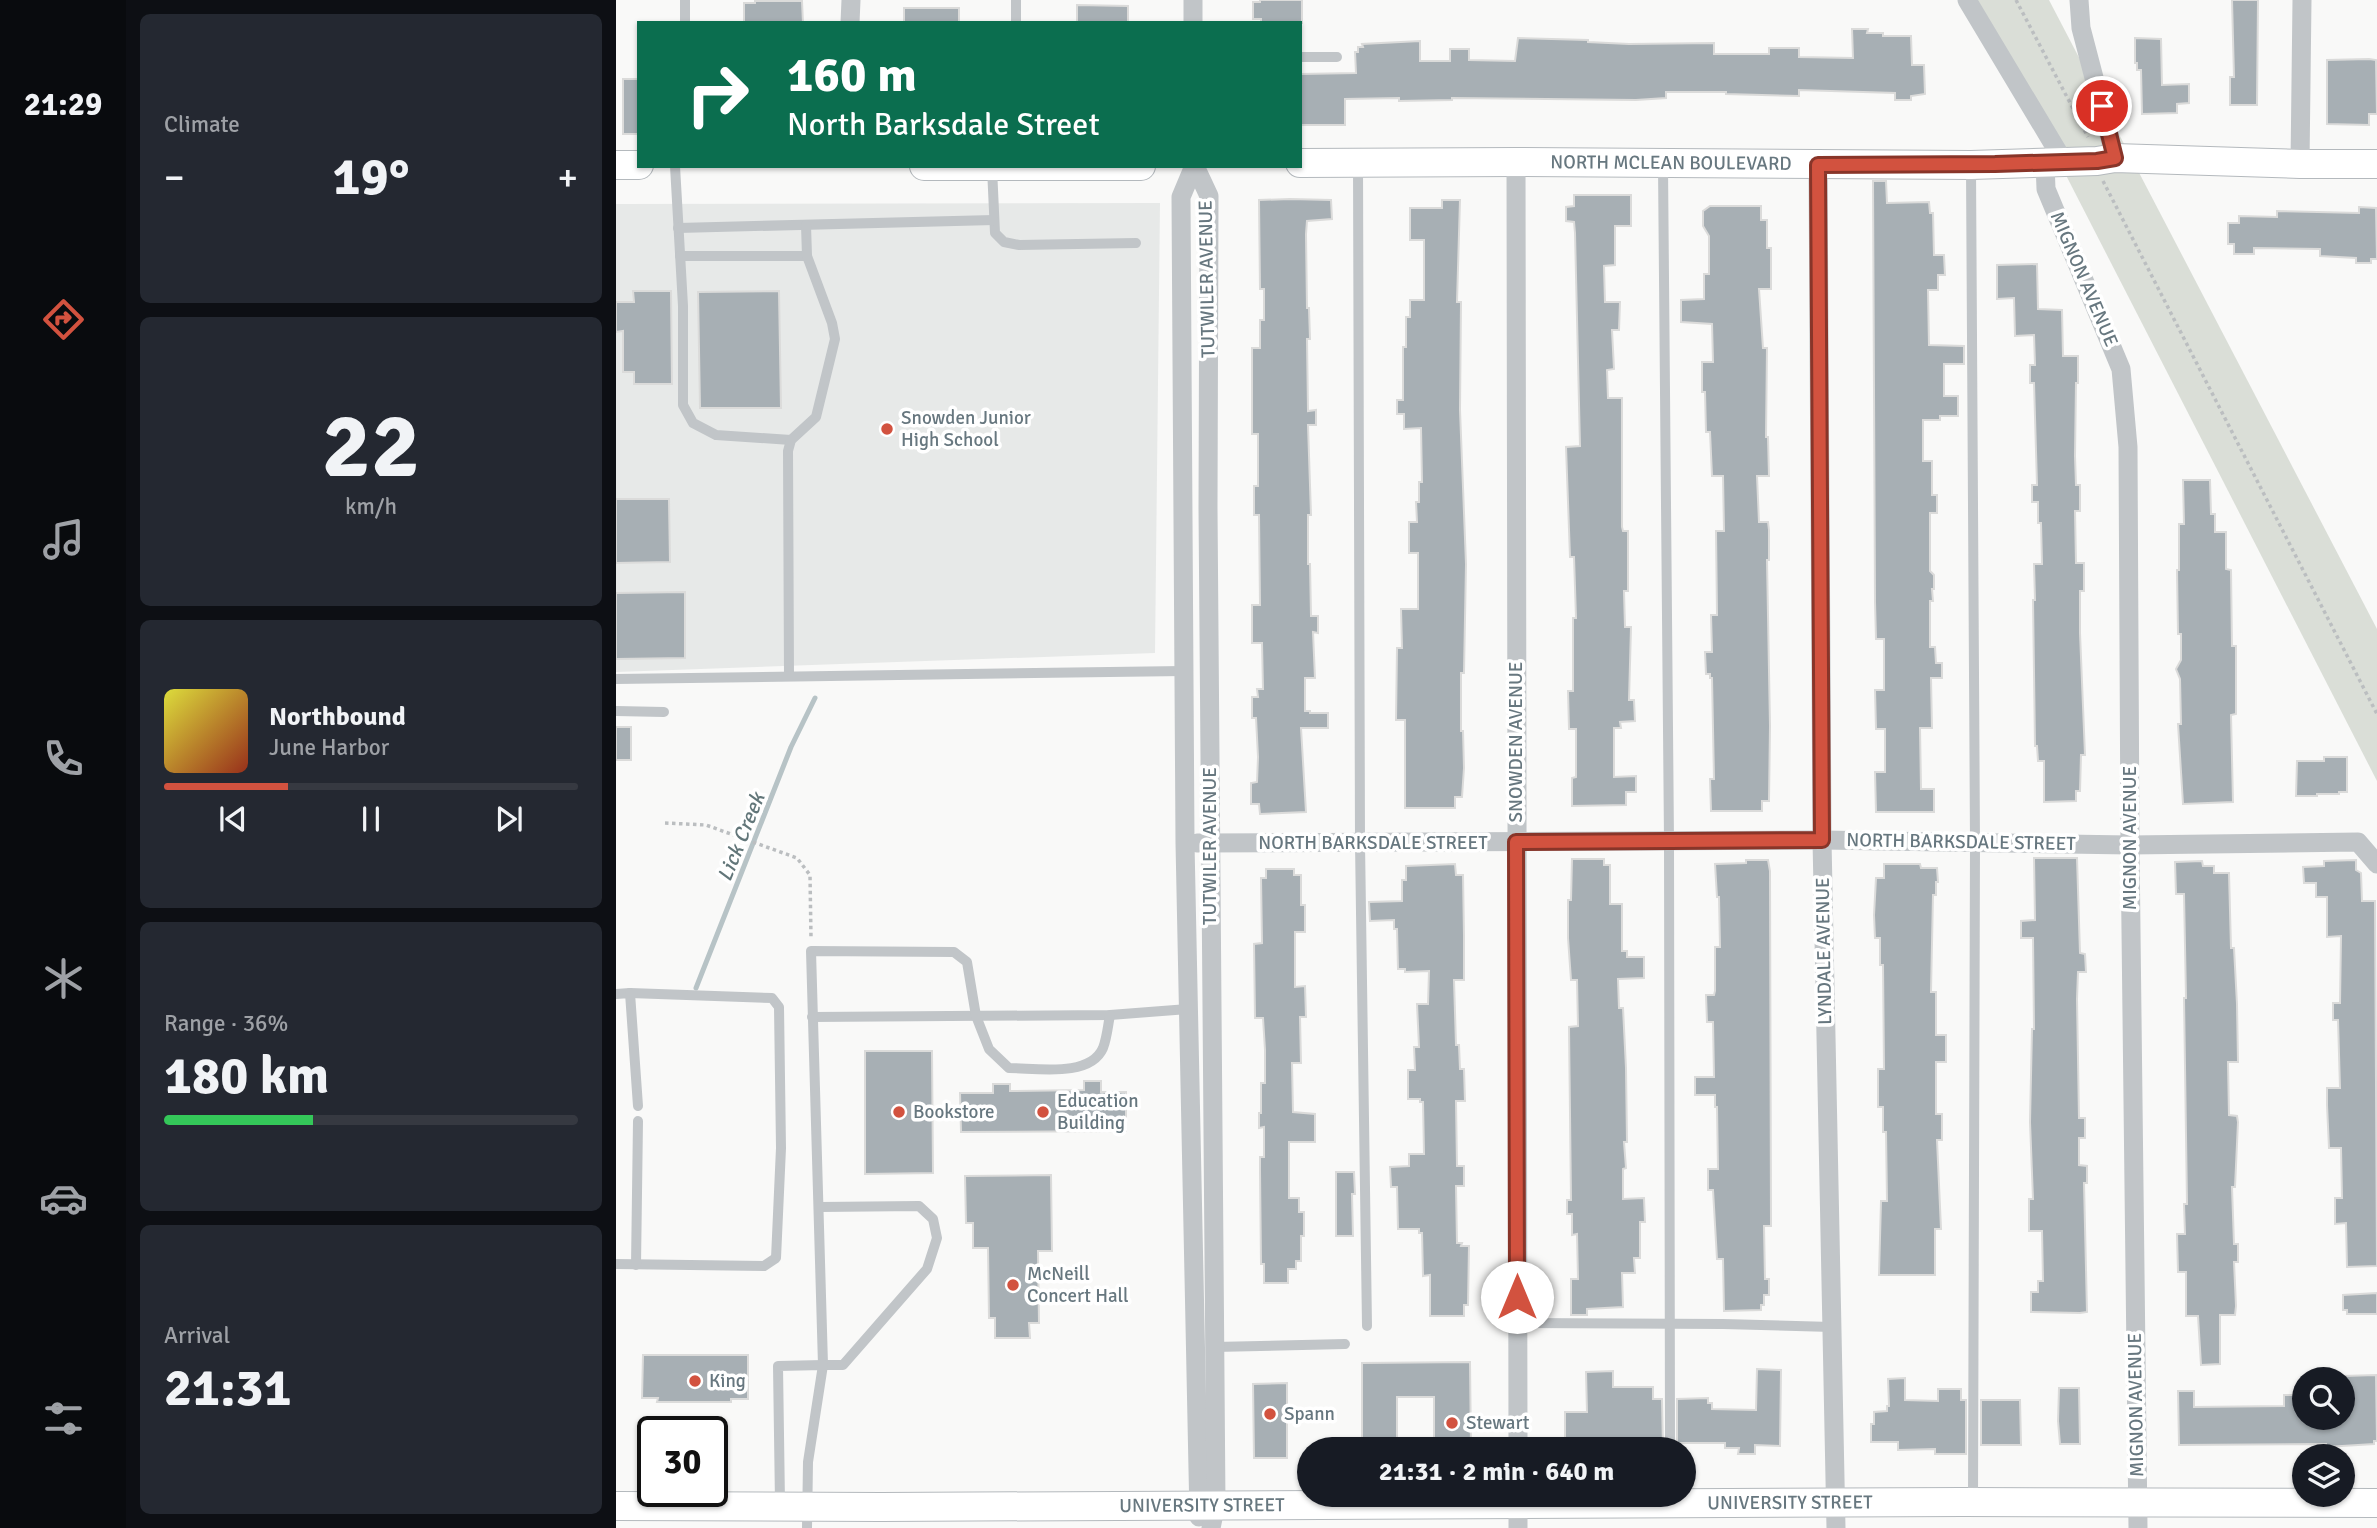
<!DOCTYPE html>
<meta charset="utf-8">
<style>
body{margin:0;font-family:Signika,sans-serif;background:#242831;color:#f1f3f6;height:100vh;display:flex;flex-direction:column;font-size:26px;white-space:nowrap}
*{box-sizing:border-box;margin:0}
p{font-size:23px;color:#9ea1a6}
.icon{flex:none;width:38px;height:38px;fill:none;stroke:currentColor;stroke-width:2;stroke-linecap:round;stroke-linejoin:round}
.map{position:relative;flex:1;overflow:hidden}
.sheet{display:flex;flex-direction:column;gap:14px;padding:14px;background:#0d0f14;width:490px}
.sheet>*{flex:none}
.guide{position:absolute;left:21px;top:21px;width:665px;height:147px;border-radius:0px;box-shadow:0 2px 5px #0004;background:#0b6e4f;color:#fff;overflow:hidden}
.tools{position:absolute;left:1676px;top:1367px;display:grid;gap:14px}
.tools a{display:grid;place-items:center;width:63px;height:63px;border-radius:50%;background:#171b24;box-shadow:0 2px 5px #0004;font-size:35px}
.speed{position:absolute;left:21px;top:1416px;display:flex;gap:14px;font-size:35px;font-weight:700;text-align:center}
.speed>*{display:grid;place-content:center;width:91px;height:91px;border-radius:50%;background:#171b24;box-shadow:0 2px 5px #0004;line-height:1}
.speed .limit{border:4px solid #111;border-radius:10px;background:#fff;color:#111}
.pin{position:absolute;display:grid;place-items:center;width:60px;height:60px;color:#fff;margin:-30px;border:4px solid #fff;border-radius:50%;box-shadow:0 2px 7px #0007}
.me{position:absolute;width:77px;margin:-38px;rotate:0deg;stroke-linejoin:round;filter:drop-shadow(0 0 5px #0008)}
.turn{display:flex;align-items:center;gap:24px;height:147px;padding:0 35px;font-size:32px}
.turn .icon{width:91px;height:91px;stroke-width:2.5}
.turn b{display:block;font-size:49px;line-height:60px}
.big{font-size:52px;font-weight:700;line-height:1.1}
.sheet .widget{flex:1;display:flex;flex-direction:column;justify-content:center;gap:10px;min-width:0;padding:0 24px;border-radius:10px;background:#242831}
.sheet .dial{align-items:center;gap:0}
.dial b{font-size:91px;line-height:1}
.song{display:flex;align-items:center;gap:21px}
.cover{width:84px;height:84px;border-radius:10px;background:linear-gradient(135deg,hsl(60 70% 55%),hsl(10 70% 35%))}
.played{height:7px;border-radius:4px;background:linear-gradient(90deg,#d2523f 30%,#363941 30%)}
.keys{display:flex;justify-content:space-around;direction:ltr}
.heat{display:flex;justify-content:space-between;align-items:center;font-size:38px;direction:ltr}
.charge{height:10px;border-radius:5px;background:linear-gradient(90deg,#34c759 36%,#363941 0)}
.trip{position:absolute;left:681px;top:1437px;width:399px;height:70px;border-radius:35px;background:#171b24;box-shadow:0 2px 5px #0004;font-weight:700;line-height:70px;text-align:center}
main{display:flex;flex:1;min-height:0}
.menu{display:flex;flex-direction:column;width:126px;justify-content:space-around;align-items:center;background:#090b0e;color:#9ea1a6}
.menu .icon{width:49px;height:49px}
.menu .active{color:#d2523f}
.menu b{font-size:32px;color:#f1f3f6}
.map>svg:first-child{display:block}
</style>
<main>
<nav class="menu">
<b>21:29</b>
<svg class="icon active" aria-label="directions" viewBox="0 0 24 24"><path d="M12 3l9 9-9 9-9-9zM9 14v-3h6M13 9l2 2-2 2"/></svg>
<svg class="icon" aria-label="music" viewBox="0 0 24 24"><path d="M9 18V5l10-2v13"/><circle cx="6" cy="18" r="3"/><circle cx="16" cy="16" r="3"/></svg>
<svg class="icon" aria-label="phone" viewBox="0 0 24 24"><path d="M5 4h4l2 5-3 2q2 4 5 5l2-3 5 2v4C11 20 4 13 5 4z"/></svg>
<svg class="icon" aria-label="climate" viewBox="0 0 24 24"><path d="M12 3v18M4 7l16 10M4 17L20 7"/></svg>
<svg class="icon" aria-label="car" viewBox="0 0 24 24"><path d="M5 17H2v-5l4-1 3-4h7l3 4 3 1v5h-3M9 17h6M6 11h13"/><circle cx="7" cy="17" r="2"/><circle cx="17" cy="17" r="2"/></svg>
<svg class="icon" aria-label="filters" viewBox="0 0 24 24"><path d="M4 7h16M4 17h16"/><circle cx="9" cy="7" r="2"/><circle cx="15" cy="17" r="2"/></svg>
</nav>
<section class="sheet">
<div class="widget"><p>Climate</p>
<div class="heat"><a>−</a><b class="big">19°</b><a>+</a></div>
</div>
<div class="widget dial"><b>22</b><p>km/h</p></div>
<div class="widget">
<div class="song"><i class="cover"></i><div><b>Northbound</b><p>June Harbor</p></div></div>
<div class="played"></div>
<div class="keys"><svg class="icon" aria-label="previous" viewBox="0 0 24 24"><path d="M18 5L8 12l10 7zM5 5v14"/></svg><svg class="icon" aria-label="pause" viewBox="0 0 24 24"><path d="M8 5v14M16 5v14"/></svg><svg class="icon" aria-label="next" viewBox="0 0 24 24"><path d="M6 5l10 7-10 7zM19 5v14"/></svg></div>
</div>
<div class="widget"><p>Range · 36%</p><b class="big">180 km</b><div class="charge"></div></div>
<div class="widget"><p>Arrival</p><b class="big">21:31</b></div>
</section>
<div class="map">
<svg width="1761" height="1528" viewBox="0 0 1761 1528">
<rect width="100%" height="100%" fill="#f9f9f8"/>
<path fill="#e7e9e8" d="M544,203L539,653L0,672V204Z"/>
<path fill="#daded7" d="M1360,0H1433L1761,629V781Z"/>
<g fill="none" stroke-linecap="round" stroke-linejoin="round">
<path stroke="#b7c3c6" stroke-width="5" d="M80,988L175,747L199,698"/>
</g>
<g fill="#a7afb4" stroke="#dbdbda" stroke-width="2">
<path d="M644,0H686V23H645V19H637V2H644Z"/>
<path d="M1616,0H1642L1641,105H1614V77H1618Z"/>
<path d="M139,1H186L187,23H128V3H139Z"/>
<path d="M461,5L512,6V23H461Z"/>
<rect x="288" y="8" width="55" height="15"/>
<path d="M1236,29H1252L1251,33H1267V36H1295L1296,65H1308L1309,94L1295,96V100H1279V93L1183,90V96L1110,94V92H1050V98L1020,100L836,98V100L783,101V98L729,99V125H684V74L740,73L739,52H742V47H747L746,44L804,41V61H834V49H853V60L899,61L902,38L972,40V42L1013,44L1098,43V54H1153V48H1183V57L1237,58Z"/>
<path d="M1519,38L1545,39L1546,85L1573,84V103L1561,104V113L1526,114L1525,70H1521V63H1519Z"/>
<path d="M1753,59L1760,60L1761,114H1753V125L1711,124V60Z"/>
<rect x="7" y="79" width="16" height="55"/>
<path d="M1257,181H1270L1271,203L1313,202L1314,213H1317L1318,255H1328L1329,275H1322V290H1312L1313,345L1348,346V364H1328V396H1342V416H1324V420H1307V461H1316V495H1321V513H1314V571L1318,575V589H1316L1317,601H1314V647H1319L1320,663H1326V678H1315L1316,728H1304L1305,789H1318V812H1260L1259,772H1269V729H1260L1259,690H1268V639H1260L1259,602Z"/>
<path d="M958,195H1015V226H999V265L988,266L989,302H1004L1003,330H996L998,369L991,370L992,398H1006V527L1007,531H1012V591H1008L1009,627H1015L1013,700H1018L1019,721L1004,722L1005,728H998V777L1020,776V792H1010V805L956,806V778L960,777V729H953L952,691H957V618H960L958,557H954L950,447L964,446L959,233L958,222L950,221V207L958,206Z"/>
<path d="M674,199L715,200L716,219L691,221L690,234L691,308H693L694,339H691L692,411L700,410V425H692L695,515H692V564H694L695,616H702V633L697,632L699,678H689V711H694V713H712V728H685L690,812L644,814L643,804H635V783L641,782L642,757L640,718H636V697H642L641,689H647L646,643H636V605H644L643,515H638V486H642V434H636V348H644V320H648V289H644L643,200Z"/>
<path d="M826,200H844L841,302H845L844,410L850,564L848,673H845V731H847L848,768L846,797H839V808H789V720H780L781,648H786L785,609H802V553H793V522H801L800,502H803V482H806L805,428L788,429V414H781V400H787V347H790V317H794V300H808V240H794V208H826Z"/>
<path d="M1094,206H1145V220H1151V248H1155V289H1143L1147,348H1151L1150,437H1152L1153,476H1141L1143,522H1152L1153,530V560H1151L1154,726L1153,801H1146V811H1095L1094,779H1098L1096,678H1094V674H1090L1089,652H1096L1095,615H1101L1100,531H1108L1107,476H1096L1094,432H1090L1089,392H1086V362H1097L1096,324L1065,322V300L1088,299V274H1093V236L1087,226V211Z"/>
<path d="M1743,207L1760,208L1761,259H1755V263H1740V258L1704,256V249L1638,248V254H1618V244H1612V223H1623V216L1661,217V211L1743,213Z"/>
<path d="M1421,264L1422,309L1446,310L1447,356H1462V383H1460L1459,456L1460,485H1464V511H1459L1460,563H1468V591H1464V633L1469,755H1465L1464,791H1460V801L1428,802V761H1422L1421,746H1419L1417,600H1419L1418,564H1426L1425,523H1422V502H1416V485H1421L1418,383H1414V365H1419L1418,335L1399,336L1398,298L1381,299V265Z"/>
<path d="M17,291H55L56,384H18V372H7V331L0,332V302H18Z"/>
<path d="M163,291L165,408H84L82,292Z"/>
<path d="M1567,480H1594L1595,514H1599V532H1610V569L1615,570L1616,646H1620V714L1615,715L1617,802L1567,804L1562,724H1565L1564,679L1560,669L1565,660V634H1562L1561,570H1563V524H1568Z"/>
<path d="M0,499H53L54,562L0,563Z"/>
<path d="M69,592V658L0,659V593Z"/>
<rect x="0" y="727" width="15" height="33"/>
<path d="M1708,757H1731V792H1723V794H1701V796H1680L1681,761H1708Z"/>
<path d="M1418,858H1461L1464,953L1469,954L1470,972H1462L1461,999L1463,1118H1469V1138H1463V1165L1471,1166V1183H1468L1471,1312L1464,1313L1415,1312V1292H1422V1281H1427L1426,1231H1413V1199H1417L1414,1122L1416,1029H1418L1417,938H1405V921L1419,920Z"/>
<path d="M956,859H988V865H994V904H1006V951H1011V957H1028V978L1002,979L1003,1008H1007L1010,1068L1011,1142H1008L1010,1168L1007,1169V1199L1028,1198L1029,1222H1024V1258H1018L1019,1273H1006L1007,1307L971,1309V1315H955V1279H962L961,1234L956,1235V1214H951V1200H955L953,1027L962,1026L961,980H955L952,938V900H955Z"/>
<path d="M1130,860H1152L1154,871L1155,1226H1148L1149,1279H1153V1295H1148V1305H1145V1310L1108,1311L1107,1259H1101L1097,1190H1092V1169H1102L1101,1107H1099V1095H1079V1077H1098L1097,1022H1091L1090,995H1098L1099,991V947H1104L1103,897H1101L1099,864L1130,863Z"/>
<path d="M1740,860V870L1745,873L1746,901H1759L1761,1266L1731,1267L1730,1223L1719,1224V1198H1726L1725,1148H1713L1711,1105V1088H1724L1722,1020H1717V1003H1724L1725,936L1711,937V897H1700V883H1688L1687,867L1708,866V861Z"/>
<path d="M1586,861L1587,866H1598V873H1613L1615,948H1618L1621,1004L1622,1062H1612L1613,1115L1621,1116L1622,1122L1619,1187H1616L1618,1244H1622V1262H1618L1620,1306L1619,1315H1604V1364L1585,1365L1582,1316H1570V1272H1562L1561,1234H1569L1568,1204H1571L1568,998H1570L1568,894H1560L1559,862Z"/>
<path d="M839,864L840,875H847L848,936V980H838L840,1045H843L844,1069H848L849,1101H840L841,1166H848V1186H840L841,1243H846L845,1246H853L852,1305H848V1316H814V1275L807,1276L806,1233H803V1229H782L781,1187H775L774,1167L793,1166V1154H808L807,1102H804V1099H792V1070H799L798,1047H803L801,1004H812L813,971L789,972V969H782L781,929H778V920L754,921L753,902L786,901V880H790V866Z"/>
<path d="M1268,864H1304L1305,868H1321L1322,882H1320V895H1317L1315,992H1320V1035H1330V1062H1320V1114H1326V1140H1321L1325,1229H1319V1275H1263L1265,1201H1271L1270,1132H1267V1107H1262V1069H1268L1267,965H1264V938H1259L1258,915L1260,878H1268Z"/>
<path d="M650,869H678V875H685V905H689V932H679V987L689,986L690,1017H684L685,1063H676L677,1112L699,1114V1142H673V1198H683V1212H688V1236H685V1261H680V1269H672V1283H648V1264H645L644,1171V1157H648V1127L643,1128V1113H645V1083H649V1050L647,1018H639L638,944L646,943L645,878H650Z"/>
<path d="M249,1051H316L317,1173L249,1174Z"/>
<path d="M468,1081H485V1092H510V1131L345,1132L344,1093H377V1084H394V1091L468,1090Z"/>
<path d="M720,1172H738L739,1194H736L737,1236H720Z"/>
<path d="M435,1175L436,1251H422L423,1323H413L414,1338H379V1318H373L372,1248H357V1223H350L349,1176Z"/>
<path d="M1761,1293V1314H1731V1310H1727V1295Z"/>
<path d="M27,1355H132V1399H115V1402H41L42,1398H26Z"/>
<path d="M854,1362L855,1449H818V1397H781V1449H746V1363Z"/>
<path d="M1141,1369L1165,1370L1164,1446L1139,1445V1454H1122L1123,1448H1109V1443H1061V1399L1092,1398V1403H1096V1409L1140,1410Z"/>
<path d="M997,1371V1387H1037V1399H1046L1047,1449H1012V1445L959,1446V1440H949V1412H971L970,1372Z"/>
<path d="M1760,1375L1761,1441H1758V1444L1710,1447V1444L1563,1445L1562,1391H1578V1407L1668,1406V1395H1689V1418H1727V1376Z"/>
<path d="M1289,1378V1400L1322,1401V1389H1345V1400H1350V1454H1319V1449L1282,1450V1442H1255V1424H1258V1412L1271,1411V1406H1273L1272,1379Z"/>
<path d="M671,1383V1458H638L637,1384Z"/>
<path d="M1443,1388H1463L1464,1444H1444L1442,1421Z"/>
<path d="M1365,1400H1404L1405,1445H1365Z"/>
</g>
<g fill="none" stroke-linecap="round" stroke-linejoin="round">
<g stroke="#b4b9bd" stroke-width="30">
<g id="secondary">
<path id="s1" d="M684,163L900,162L1355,165L1481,161L1499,158L1684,164H1761"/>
<path d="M0,165H23"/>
<path d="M308,166H525"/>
<path id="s2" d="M0,1506L265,1507L1347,1502L1761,1503"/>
</g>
</g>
<g stroke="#bbbec0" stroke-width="3.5" stroke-dasharray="3.5 3.5" stroke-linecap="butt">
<path d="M1400,0L1472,137"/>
<path d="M1487,181L1761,714"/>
<path d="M49,823L90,825L181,858L194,875L195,938"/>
</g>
<g stroke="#c1c5c8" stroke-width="10">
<path d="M69,0V23"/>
<path d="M400,23V0"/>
<path d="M684,57H721"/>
<path d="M742,163L744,843L751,1326"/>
<path d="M59,166L67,306V405L77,423L100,435L175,440"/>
<path d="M1047,166L1053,841L1054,1449"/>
<path d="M376,168L379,233L388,242L403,245L520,243"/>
<path d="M1355,169L1359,843L1357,1501"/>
<path d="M62,228L378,220"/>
<path d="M64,256H191"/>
<path d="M173,675L172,451L175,440L200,417L219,339L216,323L191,256L190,225"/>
<path d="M0,679L568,671"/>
<path d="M0,711L48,712"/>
<path d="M0,994L14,993L22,1106"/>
<path d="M196,1017L494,1015L572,1009"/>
<path d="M204,1207L303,1206L317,1219L321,1238L311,1269L227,1365H207L195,951L338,952L351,962L360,1016L373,1049L393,1068C420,1068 474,1078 487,1048C491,1038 492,1025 494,1015"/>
<path d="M0,1264L148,1266L160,1258L165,1148L163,1007L156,998L14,993"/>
<path d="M20,1265L22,1121"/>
<path d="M901,1323L1107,1324L1216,1327"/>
<path d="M598,1347L729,1344"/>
<path d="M164,1503L162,1366L207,1365L192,1462L191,1528"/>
</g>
<g stroke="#c1c5c8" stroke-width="19">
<path d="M577,0V23"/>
<path d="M1351,0L1448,162"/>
<path d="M1463,0L1465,28L1499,158"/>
<path d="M234,23L235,0"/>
<path d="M900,162L902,1449"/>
<path d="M1429,163L1430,189L1505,369L1512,447L1514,845L1522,1528"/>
<path d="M1684,164L1686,0"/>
<path d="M1202,165L1206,840L1220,1528"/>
<path d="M578,166L565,197L569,843L583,1517"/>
<path d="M579,166L593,196L592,508L600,1504L595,1528"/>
<path d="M581,843L1206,840L1514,845L1742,842L1761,864"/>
<path d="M902,1494V1528"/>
</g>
<use href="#secondary" stroke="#fff" stroke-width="28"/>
</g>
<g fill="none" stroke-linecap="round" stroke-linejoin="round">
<g stroke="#883529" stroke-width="18">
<path id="route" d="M901,1297L900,842L1206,840L1202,165L1379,164L1481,161L1499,158L1486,106"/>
</g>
<use href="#route" stroke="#d2523f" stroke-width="12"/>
</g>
<g fill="#d2523f" stroke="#fff" stroke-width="2.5">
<circle cx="271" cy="429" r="7"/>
<circle cx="283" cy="1112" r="7"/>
<circle cx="427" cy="1112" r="7"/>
<circle cx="397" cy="1285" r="7"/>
<circle cx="79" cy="1381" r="7"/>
<circle cx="654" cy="1414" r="7"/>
<circle cx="836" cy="1423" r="7"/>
</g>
<g text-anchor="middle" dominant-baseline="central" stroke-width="7" stroke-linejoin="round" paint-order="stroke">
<g font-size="19" fill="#67777f" stroke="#fff">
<text stroke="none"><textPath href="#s1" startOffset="371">NORTH MCLEAN BOULEVARD</textPath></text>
<text transform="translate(591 279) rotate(-91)">TUTWILER AVENUE</text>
<text transform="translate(1468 279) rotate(67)">MIGNON AVENUE</text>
<text transform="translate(900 742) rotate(-90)">SNOWDEN AVENUE</text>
<text transform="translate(1514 838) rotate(-90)">MIGNON AVENUE</text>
<text transform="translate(1345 842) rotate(1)">NORTH BARKSDALE STREET</text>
<text x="757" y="843">NORTH BARKSDALE STREET</text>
<text transform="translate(594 846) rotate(-90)">TUTWILER AVENUE</text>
<text transform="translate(1208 951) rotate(-91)">LYNDALE AVENUE</text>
<text transform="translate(1520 1405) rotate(-91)">MIGNON AVENUE</text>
<text stroke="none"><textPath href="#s2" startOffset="1174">UNIVERSITY STREET</textPath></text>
<text stroke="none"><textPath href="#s2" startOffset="586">UNIVERSITY STREET</textPath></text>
</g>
<g font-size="19" fill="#67777f" stroke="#fff" text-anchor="start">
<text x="285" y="418">Snowden Junior<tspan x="285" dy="22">High School</tspan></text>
<text x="441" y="1101">Education<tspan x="441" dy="22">Building</tspan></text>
<text x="297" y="1112">Bookstore</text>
<text x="411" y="1274">McNeill<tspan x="411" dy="22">Concert Hall</tspan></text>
<text x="93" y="1381">King</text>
<text x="668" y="1414">Spann</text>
<text x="850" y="1423">Stewart</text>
</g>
<g font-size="21" font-style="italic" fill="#627679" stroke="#fff">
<text transform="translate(125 837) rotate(-68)">Lick Creek</text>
</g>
</g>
</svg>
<div class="tools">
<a><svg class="icon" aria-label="search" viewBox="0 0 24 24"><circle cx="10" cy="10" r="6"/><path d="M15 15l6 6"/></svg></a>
<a><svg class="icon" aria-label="layers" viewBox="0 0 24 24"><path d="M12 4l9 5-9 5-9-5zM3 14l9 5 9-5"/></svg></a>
</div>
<div class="speed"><div class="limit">30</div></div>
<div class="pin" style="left:1486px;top:106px;background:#d93025"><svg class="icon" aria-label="arrive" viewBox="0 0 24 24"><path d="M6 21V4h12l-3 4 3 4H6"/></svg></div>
<svg class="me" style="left:901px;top:1297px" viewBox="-20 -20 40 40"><circle r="19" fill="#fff"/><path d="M0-13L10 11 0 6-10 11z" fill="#d2523f"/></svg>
<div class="trip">21:31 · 2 min · 640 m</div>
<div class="guide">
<div class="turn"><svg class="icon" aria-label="right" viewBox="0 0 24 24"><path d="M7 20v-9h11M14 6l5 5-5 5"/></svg><div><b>160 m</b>North Barksdale Street</div></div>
</div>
</div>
</main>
